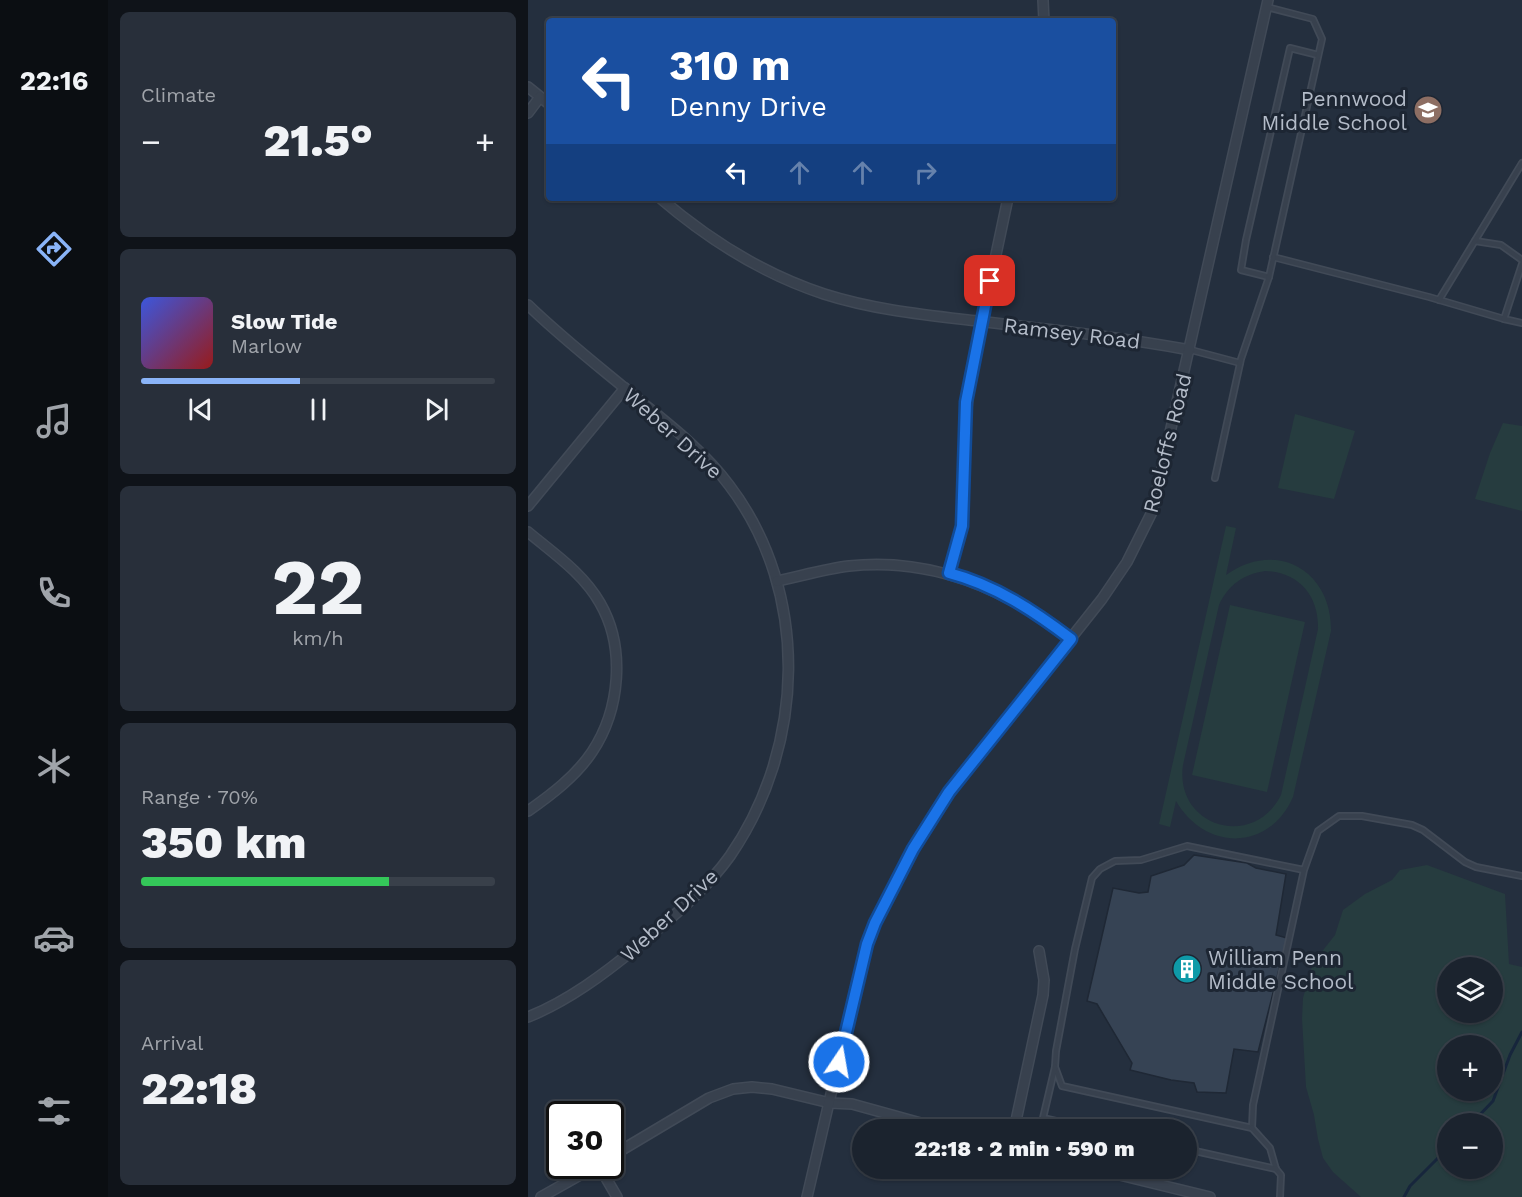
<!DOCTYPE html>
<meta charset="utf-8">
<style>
body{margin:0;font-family:"Work Sans",sans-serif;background:#282f3a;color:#f1f3f6;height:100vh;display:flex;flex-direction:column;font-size:22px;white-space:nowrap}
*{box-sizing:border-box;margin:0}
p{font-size:20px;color:#a0a4aa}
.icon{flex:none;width:33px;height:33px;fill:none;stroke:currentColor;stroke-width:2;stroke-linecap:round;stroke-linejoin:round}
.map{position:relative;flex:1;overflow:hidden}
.details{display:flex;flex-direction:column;gap:12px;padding:12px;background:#0f1319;width:420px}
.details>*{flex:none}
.top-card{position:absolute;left:18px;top:18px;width:570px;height:183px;border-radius:6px;box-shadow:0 2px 4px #0004,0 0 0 2px #39404a;background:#1a4fa0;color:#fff;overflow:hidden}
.buttons{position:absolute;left:909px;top:957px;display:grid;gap:12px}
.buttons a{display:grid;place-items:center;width:66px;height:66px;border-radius:50%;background:#1b232e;box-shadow:0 2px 4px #0004,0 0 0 2px #39404a;font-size:30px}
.speed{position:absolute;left:18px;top:1101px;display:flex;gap:12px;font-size:30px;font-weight:700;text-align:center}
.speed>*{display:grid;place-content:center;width:78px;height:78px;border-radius:50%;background:#1b232e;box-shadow:0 2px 4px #0004,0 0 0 2px #39404a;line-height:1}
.speed .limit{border:3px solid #111;border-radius:9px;background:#fff;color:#111}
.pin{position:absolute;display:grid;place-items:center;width:51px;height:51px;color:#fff;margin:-26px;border-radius:12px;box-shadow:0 3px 9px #0006}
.me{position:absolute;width:66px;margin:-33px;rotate:12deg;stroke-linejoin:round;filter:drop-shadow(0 0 4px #0008)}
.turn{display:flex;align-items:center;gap:21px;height:126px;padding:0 24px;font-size:27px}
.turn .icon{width:78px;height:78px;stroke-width:2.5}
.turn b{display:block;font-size:42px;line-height:51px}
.lanes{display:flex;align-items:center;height:57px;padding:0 24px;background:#0003;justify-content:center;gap:30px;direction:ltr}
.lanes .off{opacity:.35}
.big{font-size:45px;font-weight:800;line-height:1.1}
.details .card{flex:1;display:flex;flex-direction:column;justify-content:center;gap:9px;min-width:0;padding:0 21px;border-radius:9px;background:#282f3a}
.details .dial{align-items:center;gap:0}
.dial b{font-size:78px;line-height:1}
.song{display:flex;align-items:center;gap:18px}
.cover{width:72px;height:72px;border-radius:9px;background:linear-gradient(135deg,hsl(230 70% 55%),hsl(0 70% 35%))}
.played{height:6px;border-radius:3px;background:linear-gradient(90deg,#8ab4f8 45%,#39404a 45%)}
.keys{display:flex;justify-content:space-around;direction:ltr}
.heat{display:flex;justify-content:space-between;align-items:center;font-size:33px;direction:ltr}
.charge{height:9px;border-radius:4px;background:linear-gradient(90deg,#34c759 70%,#39404a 0)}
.trip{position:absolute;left:324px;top:1119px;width:345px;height:60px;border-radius:30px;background:#1b232e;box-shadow:0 2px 4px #0004,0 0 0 2px #39404a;font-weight:800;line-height:60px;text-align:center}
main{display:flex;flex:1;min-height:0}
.menu{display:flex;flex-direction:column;width:108px;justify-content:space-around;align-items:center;background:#0b0e12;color:#a0a4aa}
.menu .icon{width:42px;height:42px}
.menu .current{color:#8ab4f8}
.menu b{font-size:27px;color:#f1f3f6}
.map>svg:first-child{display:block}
</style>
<main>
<nav class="menu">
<b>22:16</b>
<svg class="icon current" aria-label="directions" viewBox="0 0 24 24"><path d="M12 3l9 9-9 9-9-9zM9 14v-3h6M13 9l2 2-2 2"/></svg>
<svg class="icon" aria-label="music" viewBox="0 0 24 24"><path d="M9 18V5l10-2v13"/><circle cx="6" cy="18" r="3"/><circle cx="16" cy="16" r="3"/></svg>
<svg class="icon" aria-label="phone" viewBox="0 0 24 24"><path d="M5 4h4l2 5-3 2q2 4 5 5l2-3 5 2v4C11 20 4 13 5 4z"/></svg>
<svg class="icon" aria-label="climate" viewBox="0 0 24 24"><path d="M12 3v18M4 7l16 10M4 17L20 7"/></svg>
<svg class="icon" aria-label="car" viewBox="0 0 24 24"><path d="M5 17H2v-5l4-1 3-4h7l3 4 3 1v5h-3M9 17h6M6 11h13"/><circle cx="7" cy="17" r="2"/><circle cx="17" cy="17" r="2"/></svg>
<svg class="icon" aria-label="filters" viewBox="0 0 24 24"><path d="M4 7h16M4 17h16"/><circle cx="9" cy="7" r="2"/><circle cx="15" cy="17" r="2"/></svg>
</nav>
<section class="details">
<div class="card"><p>Climate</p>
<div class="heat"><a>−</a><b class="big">21.5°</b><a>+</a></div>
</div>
<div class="card">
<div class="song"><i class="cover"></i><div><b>Slow Tide</b><p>Marlow</p></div></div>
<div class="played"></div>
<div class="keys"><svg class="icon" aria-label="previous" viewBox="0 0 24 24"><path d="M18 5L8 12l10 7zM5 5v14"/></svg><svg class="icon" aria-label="pause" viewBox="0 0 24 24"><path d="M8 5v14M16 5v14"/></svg><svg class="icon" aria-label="next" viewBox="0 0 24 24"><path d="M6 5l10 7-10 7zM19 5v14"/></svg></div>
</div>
<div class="card dial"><b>22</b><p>km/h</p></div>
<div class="card"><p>Range · 70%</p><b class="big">350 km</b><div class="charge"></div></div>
<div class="card"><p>Arrival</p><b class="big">22:18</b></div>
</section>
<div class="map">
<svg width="994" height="1197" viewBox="0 0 994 1197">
<rect width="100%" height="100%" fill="#242f3e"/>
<g fill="#263c3f" fill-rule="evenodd">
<path d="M767,414L827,431L806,499L750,488Z"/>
<path d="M975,423L994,426V511L947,499L962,453Z"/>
<path d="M698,526L708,528L698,575C748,539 804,570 803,631L765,797C741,852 677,851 648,801L642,827L631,824ZM737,571C771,572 791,596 790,629L753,795C725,851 646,826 655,765L691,605C700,585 716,574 737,571Z"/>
<path d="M702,605L777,622L739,792L664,775Z"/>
<path d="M899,865L977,894L981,964L994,967V1197H833L805,1172L795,1158L790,1139L786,1115L778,1087L774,1019L775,998L785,963L807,935L815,910L837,894L864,880L872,870ZM920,968H964V1012H920ZM920,1046H964V1090H920ZM920,1124H964V1168H920Z"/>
</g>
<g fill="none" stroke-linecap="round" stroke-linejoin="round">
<g stroke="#17263c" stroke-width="3">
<path d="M943,1124L965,1101L982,1055L994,1032"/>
<path d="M876,1197L882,1186L920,1148"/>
</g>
</g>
<path fill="#364354" stroke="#1f2835" stroke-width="1.5" d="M666,855L719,863L728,868L758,874L748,935L759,938L730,1052L706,1049L698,1093L669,1092L666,1083L643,1080L602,1070L604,1063L569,1004L559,1001L585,888L611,893L620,892L623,876L656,865Z"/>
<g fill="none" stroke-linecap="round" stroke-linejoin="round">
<g stroke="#414a57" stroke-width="8">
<g id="lane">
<path d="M947,241L973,245L994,260"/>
<path d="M745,257L901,297L976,319"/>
<path d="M994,264L976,319L994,323"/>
<path d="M741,277L713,270L718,240L762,48L790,55"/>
<path d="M911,300L994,163"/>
<path d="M663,350L712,363"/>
<path d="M687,478L713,359L741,277L794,39L785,19L739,7"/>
<path d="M776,870L659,846L613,860L587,861L572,869L564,878L547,949L528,1051L527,1067L534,1086L724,1128L725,1105L776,870L790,831L811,816H834L884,825L895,830L937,862L948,867L994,876"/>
<path d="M527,1067L515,1118L567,1130"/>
<path d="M724,1128L742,1148L748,1169L753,1175L752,1197"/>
<path d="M658,1149L748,1169"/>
</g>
</g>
<g stroke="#414a57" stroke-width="12">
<g id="street">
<path d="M515,0L516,21"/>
<path d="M0,87L21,104"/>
<path d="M0,113L12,97"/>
<path d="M132,198C181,240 235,274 296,294C346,310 398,315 449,321C520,329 591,337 662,350"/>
<path d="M0,305C37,341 78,372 117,405C147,429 178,454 201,485C283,593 277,747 202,856C177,891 142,919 109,947C76,974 40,1001 0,1017"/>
<path d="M0,506L97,388"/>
<path d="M0,532C25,553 55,573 72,603C98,648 92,710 64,752C48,776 23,795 0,811"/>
<path d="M421,573L434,526L437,427L442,377L480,198"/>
<path d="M249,581C273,576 297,569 321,566C405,557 478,589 543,639"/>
<path d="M486,1130L515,995L516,980L511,951"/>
<path d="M82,1157L181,1098L205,1089L224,1087L244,1089L302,1103L324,1104L418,1130"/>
<path d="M71,1166L89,1197"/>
<path d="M563,1168L682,1197"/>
<path d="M13,1197L68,1166"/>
<path d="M279,1197L329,982L339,943L347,923L385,849L421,792L574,599L599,562L624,512L740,0"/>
</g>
</g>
<use href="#lane" stroke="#38414e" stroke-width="4.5"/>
<use href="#street" stroke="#38414e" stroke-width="9"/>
</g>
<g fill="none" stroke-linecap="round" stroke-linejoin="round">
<g stroke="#114b97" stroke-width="15">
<path id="route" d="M311,1062L339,944L347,923L385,849L421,792L543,639C506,611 467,585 421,573L434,526L438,402L462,281"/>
</g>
<use href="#route" stroke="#1a73e8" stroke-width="10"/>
</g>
<defs>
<g id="school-disc" transform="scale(1.5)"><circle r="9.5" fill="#8d6e63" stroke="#1d2633"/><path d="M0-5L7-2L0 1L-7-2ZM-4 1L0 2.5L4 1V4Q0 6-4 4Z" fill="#fff"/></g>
<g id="building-disc" transform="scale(1.5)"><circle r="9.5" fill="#0f9aa8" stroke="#1d2633"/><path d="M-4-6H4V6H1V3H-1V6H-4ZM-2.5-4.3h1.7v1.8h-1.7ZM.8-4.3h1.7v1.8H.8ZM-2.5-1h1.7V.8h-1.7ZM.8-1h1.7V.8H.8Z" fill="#fff"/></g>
</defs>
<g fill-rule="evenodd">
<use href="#school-disc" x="900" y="110"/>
<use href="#building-disc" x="659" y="969"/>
</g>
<g text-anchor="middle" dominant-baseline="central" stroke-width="6" stroke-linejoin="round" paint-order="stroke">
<g font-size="21" fill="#b4bcc9" stroke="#1d2633" text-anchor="end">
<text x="879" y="98">Pennwood<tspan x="879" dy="24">Middle School</tspan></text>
<text x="680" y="957" text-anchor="start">William Penn<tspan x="680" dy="24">Middle School</tspan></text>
</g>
<g font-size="21" fill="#b4bcc9" stroke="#1d2633">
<text transform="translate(544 333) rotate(7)">Ramsey Road</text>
<text transform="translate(145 433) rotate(42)">Weber Drive</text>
<text transform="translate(639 443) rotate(-76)">Roeloffs Road</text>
<text transform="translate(141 915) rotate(-43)">Weber Drive</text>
</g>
</g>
</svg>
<div class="buttons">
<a><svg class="icon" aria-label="layers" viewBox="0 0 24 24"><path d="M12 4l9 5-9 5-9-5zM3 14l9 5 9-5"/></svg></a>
<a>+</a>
<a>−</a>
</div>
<div class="speed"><div class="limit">30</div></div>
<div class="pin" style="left:462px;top:281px;background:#d93025"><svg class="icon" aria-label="arrive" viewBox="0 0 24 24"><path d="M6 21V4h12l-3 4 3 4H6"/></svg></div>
<svg class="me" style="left:311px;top:1062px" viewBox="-20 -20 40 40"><circle r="17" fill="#1a73e8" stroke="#fff" stroke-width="3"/><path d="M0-11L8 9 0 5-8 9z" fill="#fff"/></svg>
<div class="trip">22:18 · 2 min · 590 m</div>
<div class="top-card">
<div class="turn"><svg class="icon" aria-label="left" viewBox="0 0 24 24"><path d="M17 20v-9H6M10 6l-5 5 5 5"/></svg><div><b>310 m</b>Denny Drive</div></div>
<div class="lanes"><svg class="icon" aria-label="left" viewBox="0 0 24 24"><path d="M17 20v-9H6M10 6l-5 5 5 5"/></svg><svg class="icon off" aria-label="ahead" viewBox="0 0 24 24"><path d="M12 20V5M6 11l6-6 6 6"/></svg><svg class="icon off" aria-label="ahead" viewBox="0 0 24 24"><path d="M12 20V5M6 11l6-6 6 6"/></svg><svg class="icon off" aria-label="right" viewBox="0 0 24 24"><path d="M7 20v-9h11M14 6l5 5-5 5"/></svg></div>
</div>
</div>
</main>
